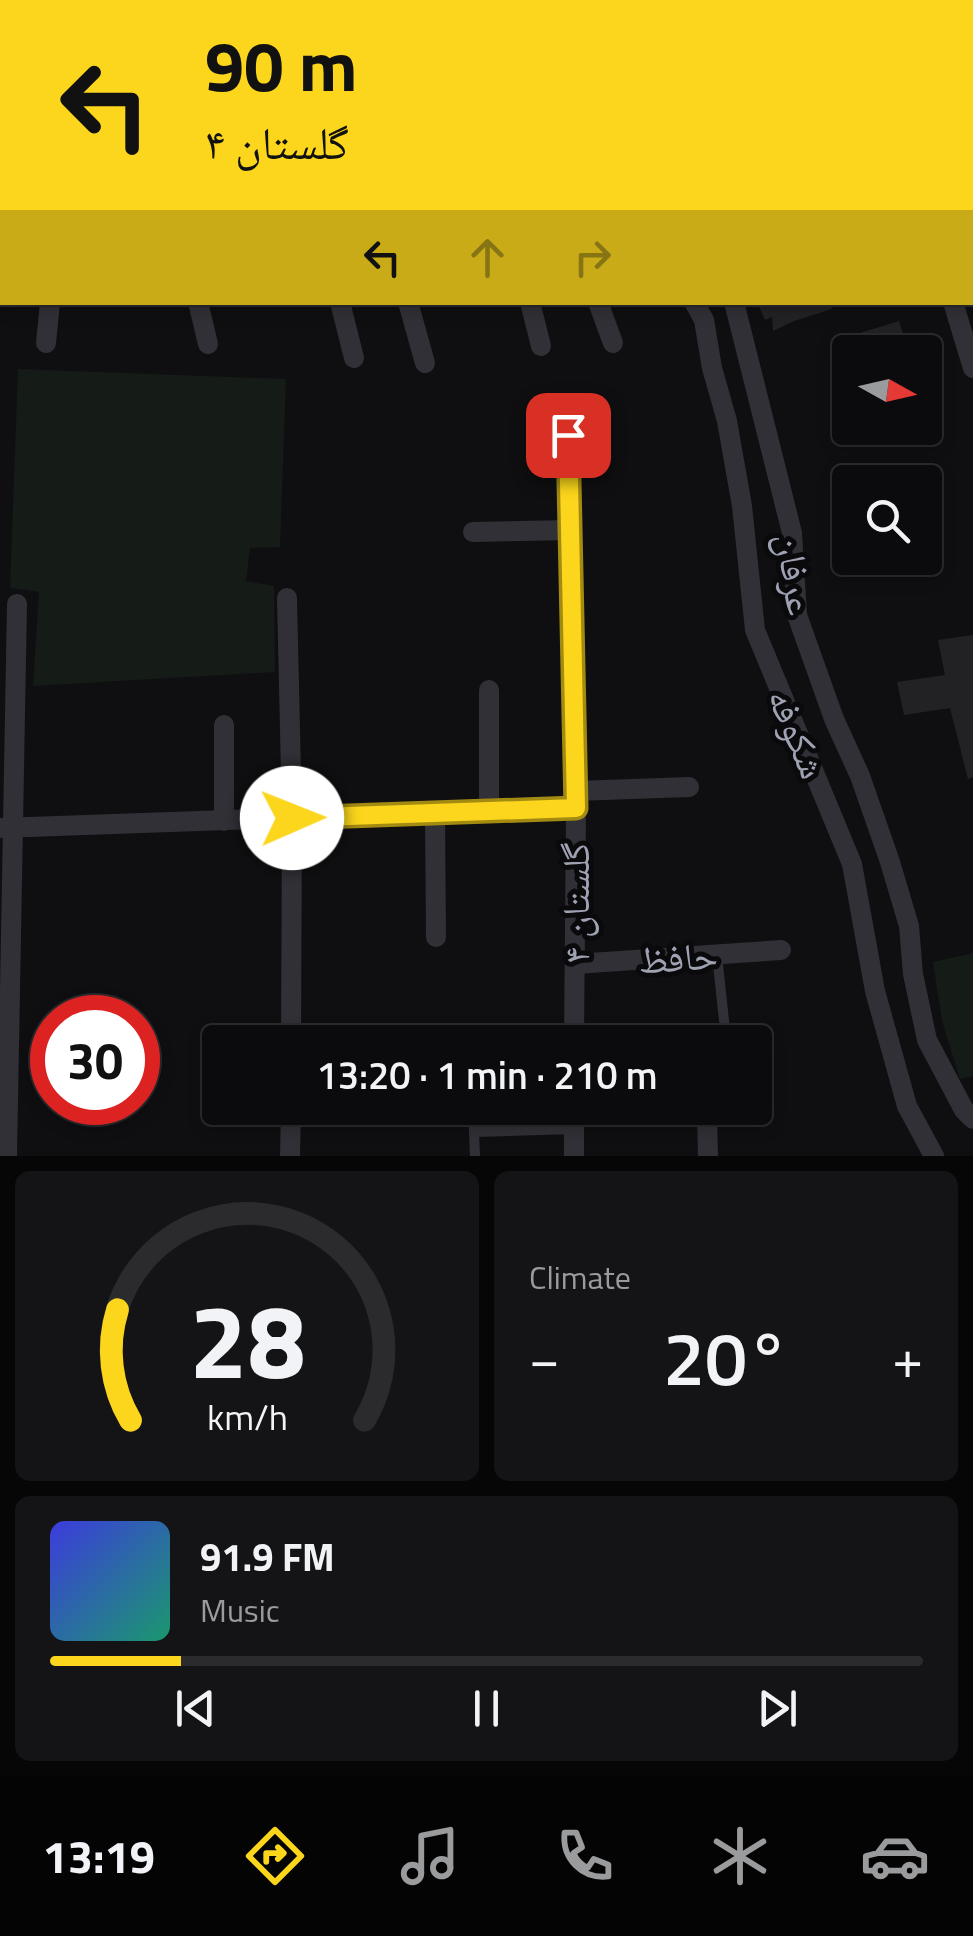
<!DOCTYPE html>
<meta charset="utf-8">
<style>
body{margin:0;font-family:"Titillium Web","Noto Naskh Arabic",sans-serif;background:#141416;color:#f1f3f6;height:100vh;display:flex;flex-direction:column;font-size:38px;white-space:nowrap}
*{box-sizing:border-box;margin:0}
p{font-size:32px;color:#9a9b9d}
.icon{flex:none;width:55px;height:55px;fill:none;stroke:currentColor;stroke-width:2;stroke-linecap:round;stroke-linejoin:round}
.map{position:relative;height:1156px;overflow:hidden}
.details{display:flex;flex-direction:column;gap:15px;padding:15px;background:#060607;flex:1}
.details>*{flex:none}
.top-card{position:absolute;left:0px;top:0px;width:975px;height:305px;box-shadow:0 5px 15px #0003,0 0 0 2px #2b2b2e;background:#fbd61c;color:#111;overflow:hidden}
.needle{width:65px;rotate:98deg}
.fabs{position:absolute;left:832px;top:335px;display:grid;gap:20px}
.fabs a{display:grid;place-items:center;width:110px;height:110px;border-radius:10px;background:#0b0b0d;box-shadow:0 5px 15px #0003,0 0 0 2px #2b2b2e;font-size:50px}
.speed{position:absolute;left:30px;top:995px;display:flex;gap:20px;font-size:50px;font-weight:700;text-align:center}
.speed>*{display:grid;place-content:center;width:130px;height:130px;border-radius:50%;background:#0b0b0d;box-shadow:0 5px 15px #0003,0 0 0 2px #2b2b2e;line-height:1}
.speed .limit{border:15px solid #d22;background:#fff;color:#111}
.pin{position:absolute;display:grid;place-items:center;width:85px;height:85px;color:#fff;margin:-42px;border-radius:20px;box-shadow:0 5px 15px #0006}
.me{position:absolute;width:110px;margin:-55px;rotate:89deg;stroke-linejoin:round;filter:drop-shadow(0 0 8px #0008)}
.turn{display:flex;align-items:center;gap:35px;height:210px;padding:0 40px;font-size:45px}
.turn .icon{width:130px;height:130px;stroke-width:2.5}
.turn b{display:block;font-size:70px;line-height:85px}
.lanes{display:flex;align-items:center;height:95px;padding:0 40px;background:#0003;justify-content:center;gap:50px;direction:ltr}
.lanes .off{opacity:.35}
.big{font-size:75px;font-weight:600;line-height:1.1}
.details .card{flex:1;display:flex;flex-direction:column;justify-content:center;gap:15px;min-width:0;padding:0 35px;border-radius:15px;background:#141416}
.details .dial{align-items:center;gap:0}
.dial svg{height:260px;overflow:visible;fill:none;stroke:#2b2b2e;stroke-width:7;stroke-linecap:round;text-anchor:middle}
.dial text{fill:#f1f3f6;stroke:none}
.song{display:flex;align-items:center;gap:30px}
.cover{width:120px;height:120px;border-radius:15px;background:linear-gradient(135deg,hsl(240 70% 55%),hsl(160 70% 35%))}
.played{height:10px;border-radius:5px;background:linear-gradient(90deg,#fbd61c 15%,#2b2b2e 15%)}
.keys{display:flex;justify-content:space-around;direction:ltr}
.heat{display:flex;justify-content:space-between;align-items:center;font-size:55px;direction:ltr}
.details .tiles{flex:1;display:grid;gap:15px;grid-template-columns:1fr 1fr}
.card:last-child{grid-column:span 2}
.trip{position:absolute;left:202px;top:1025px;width:570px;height:100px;border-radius:10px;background:#0b0b0d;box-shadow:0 5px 15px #0003,0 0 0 2px #2b2b2e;font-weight:600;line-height:100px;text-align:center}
.tabs{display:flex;height:160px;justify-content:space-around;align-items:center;background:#040405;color:#9a9b9d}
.tabs .icon{width:70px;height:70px}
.tabs .selected{color:#fbd61c}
.tabs b{font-size:45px;color:#f1f3f6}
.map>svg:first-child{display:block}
</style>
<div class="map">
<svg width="973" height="1156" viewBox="0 0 973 1156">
<rect width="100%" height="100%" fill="#0f0f11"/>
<g fill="#151b17">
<path d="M18,369L286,379L280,547L250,548L246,581L274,586L275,672L33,686L39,592L10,588Z"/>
<path d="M973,953V1076L960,1079L942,1021L933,962Z"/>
</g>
<g fill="#222225">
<path d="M757,302H830L832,309L794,321L773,331L772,317L765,320Z"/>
<path d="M899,321L909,352H854L847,337Z"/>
<path d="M973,635V777L968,779L950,708L904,715L897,682L945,675L938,640Z"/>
</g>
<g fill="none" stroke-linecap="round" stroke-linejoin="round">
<g stroke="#303036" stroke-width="10">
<path d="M717,955L726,1039"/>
<path d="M473,1108L475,1156"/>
<path d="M474,1132L574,1129"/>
</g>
<g stroke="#303036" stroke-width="20">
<path d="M480,0L481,2"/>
<path d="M864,0L865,2"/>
<path d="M320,2V0"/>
<path d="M437,2V0"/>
<path d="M0,185H2"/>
<path d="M0,291H2"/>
<path d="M198,302L208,344"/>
<path d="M340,302L354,358"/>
<path d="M408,302L425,363"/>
<path d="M530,302L541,346"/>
<path d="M598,302L613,343"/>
<path d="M694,302L704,320L712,368L727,421L742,506L755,630L852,864L875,991L907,1106L934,1156"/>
<path d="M734,302L792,533L797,615L834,719L860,776L890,862L909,926L913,974L927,1040L964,1110L973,1119"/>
<path d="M953,302L973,368"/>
<path d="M46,343L50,302"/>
<path d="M568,403L576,808L574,1042"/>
<path d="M473,532L570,530"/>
<path d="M287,598L292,818L291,1042"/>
<path d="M224,725V821"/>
<path d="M575,791L689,787"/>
<path d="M489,812V690"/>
<path d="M435,815L436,937"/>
<path d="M0,828L576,808"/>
<path d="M575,964L781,950"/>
<path d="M707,1115L708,1156"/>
<path d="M7,1156L17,604"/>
<path d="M290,1156L291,1108"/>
<path d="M574,1156V1108"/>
</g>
</g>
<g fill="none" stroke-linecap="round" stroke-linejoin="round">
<g stroke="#a38b12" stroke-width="25">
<path id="route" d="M292,818L576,808L568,435"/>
</g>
<use href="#route" stroke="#fbd61c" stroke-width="18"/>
</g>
<g text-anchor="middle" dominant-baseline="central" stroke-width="10" stroke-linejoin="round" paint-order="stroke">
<g font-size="38" fill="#9fa2b2" stroke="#0a0a0c">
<text transform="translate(796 574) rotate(82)">عرفان</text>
<text transform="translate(798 733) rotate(67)">شکوفه</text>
<text transform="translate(575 903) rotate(-90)">گلستان ۴</text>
<text transform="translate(678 957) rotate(-4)">حافظ</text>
</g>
</g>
</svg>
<div class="fabs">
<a><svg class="needle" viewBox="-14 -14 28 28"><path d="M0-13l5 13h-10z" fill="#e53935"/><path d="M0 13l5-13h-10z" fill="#9a9b9d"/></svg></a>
<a><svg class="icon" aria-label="search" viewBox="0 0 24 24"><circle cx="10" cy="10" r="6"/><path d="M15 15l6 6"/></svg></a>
</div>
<div class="speed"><div class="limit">30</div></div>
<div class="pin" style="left:568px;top:435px;background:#d93025"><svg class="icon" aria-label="arrive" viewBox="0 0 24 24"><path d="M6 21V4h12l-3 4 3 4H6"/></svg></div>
<svg class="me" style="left:292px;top:818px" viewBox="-20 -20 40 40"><circle r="19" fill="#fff"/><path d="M0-13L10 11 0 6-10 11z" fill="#fbd61c"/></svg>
<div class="trip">13:20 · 1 min · 210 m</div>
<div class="top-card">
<div class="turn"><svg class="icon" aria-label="left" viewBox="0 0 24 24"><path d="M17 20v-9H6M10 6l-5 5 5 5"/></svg><div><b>90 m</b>گلستان ۴</div></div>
<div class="lanes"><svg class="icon" aria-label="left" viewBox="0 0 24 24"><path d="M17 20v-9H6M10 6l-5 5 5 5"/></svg><svg class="icon off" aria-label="ahead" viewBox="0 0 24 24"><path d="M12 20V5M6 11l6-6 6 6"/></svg><svg class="icon off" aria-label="right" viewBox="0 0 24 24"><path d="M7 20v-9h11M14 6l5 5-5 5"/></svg></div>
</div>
</div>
<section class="details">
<div class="tiles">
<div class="card dial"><svg viewBox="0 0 100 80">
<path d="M14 69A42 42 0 1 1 86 69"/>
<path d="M14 69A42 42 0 0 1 10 35" stroke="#fbd61c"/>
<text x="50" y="56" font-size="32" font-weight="700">28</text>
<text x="50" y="72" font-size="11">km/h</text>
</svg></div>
<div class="card"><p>Climate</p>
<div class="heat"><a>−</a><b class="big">20°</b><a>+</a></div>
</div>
<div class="card">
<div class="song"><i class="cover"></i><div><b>91.9 FM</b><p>Music</p></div></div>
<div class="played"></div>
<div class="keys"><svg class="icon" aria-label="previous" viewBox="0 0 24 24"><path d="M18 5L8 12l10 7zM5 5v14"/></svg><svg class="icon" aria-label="pause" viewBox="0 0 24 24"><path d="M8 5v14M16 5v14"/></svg><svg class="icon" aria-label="next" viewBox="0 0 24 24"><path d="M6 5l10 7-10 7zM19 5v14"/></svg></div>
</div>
</div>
</section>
<nav class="tabs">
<b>13:19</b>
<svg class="icon selected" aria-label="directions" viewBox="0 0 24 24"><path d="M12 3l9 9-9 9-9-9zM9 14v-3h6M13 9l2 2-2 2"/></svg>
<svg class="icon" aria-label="music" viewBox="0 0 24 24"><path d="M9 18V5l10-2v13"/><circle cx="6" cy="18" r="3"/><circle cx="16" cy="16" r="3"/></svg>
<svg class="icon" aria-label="phone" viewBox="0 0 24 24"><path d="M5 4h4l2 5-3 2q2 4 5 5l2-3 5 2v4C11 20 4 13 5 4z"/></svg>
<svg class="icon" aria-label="climate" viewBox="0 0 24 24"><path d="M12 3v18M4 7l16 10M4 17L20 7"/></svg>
<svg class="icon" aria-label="car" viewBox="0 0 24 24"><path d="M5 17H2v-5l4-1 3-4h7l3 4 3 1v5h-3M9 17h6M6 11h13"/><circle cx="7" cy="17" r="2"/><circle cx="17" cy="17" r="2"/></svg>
</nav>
